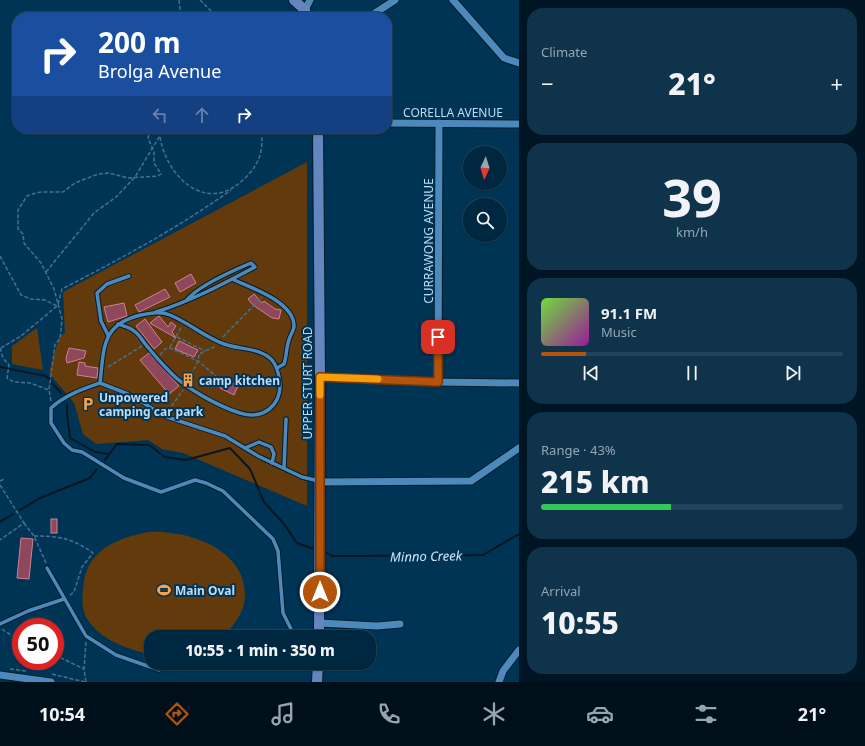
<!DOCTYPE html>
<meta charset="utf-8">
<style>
body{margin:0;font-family:"Noto Sans",sans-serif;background:#0e334b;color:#f1f3f6;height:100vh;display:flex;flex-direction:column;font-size:15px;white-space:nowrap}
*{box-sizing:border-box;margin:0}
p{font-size:13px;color:#95a5b1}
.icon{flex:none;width:22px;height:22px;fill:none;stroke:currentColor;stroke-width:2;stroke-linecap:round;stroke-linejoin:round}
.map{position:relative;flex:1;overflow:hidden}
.sheet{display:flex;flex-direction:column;gap:8px;padding:8px;background:#001523;width:346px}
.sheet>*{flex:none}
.guide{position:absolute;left:12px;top:12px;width:380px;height:122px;border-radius:16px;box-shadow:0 1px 3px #0004,0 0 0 1px #224459;background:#1a4fa0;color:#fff;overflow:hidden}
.needle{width:26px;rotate:184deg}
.controls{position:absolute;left:463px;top:146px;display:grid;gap:8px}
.controls a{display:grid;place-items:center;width:44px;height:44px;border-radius:50%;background:#002740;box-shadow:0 1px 3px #0004,0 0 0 1px #224459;font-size:20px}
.speed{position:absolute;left:12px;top:618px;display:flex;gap:8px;font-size:20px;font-weight:700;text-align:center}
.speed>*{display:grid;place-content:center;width:52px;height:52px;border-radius:50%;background:#002740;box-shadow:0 1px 3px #0004,0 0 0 1px #224459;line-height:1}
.speed .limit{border:6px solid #d22;background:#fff;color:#111}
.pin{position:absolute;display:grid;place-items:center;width:34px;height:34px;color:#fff;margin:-17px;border-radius:8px;box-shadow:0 2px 6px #0006}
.me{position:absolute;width:44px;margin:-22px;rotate:0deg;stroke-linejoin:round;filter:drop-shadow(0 0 3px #0008)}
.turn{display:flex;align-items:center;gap:14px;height:84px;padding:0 20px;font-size:18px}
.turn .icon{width:52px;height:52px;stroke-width:2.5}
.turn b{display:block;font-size:28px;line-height:34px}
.lanes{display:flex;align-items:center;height:38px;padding:0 20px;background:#0003;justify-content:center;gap:20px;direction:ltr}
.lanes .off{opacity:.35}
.big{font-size:30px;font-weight:800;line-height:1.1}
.sheet .widget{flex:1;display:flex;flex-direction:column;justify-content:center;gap:6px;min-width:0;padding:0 14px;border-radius:16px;background:#0e334b}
.sheet .dial{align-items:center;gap:0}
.dial b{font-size:52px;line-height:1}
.song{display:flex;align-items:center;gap:12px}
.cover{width:48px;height:48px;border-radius:6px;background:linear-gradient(135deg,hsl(100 70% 55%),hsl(300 70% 35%))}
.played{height:4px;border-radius:2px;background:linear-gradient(90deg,#b45309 15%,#224459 15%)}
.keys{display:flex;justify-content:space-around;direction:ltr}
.heat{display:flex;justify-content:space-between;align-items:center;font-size:22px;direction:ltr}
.charge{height:6px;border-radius:3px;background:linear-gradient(90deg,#34c759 43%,#224459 0)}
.trip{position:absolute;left:144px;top:630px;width:232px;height:40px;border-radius:16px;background:#002740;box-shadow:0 1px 3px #0004,0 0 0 1px #224459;font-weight:800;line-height:40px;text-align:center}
.tabs{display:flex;height:64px;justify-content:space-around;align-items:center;background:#00101a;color:#95a5b1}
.tabs .icon{width:28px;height:28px}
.tabs .active{color:#b45309}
.tabs b{font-size:18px;color:#f1f3f6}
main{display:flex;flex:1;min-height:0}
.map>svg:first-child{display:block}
</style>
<main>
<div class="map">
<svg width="519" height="682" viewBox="0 0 519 682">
<rect width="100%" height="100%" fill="#003455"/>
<g fill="#633a0c">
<path d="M307,162V506L183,453L162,449L148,440L96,444L83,434L74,403L49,373L59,337L65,333L63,292Z"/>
<path d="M37,328L43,370L12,364V346Z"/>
<path d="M148,532C187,530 245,548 245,595C245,612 234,626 222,637H151V654C128,650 98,639 86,617C82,609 82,598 83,590C85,551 114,539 148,532Z"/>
</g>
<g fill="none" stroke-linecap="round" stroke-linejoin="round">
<g stroke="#081621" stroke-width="2">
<path d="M0,367L46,376L61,393"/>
<path d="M67,404V414L70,438L95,452L109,454"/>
<path d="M105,460L117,444L149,445L165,457L186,460L230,448L250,469L264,502L284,524L297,543L314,549"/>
<path d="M20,510L40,498L90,478L97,469"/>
<path d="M0,522L13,514"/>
<path d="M327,553L332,556H354L483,555L519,534"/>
</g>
</g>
<g fill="#8e475b" stroke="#cf8195">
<path d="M191,274L196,283L180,292L175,283Z"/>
<path d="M165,289L170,297L139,312L135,305Z"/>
<path d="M254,294L262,303L264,301L275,309L281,310L279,319L272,318L253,305L248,299Z"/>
<path d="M124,303L127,316L108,322L104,307Z"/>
<path d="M159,316L168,327L171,322L176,326L172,332L176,338L150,323Z"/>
<path d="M145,319L162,342L154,349L136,326Z"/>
<path d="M179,341L198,350L194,357L175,349Z"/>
<path d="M69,348L86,351L84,358L67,363L66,358Z"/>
<path d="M149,353L179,386L169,394L140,360Z"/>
<path d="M79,362L85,363V366L98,368L97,378L77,375Z"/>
<path d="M224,379L238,386L234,395L220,388Z"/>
<rect x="51" y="519" width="6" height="14"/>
<path d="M21,538L33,539L29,579L17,578Z"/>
</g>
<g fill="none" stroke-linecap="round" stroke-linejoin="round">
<g stroke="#071b2a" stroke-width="5.5">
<g id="service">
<path d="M234,280C252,288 294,302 294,326C294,330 291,334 290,337C286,346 287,355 284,364L277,368"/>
<path d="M156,312C191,301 223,284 255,267L251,263C232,271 197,286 186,301"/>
<path d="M108,335L101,321L97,293L107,284L129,276"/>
<path d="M100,383C104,349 101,324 141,315C151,313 161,311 170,315C189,323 205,337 224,344C240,350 259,347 272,360C277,366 279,375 280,383C281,406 263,420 240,413C220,407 187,389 172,374C163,365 154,355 146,345C142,340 139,334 134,331C130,327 123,326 118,324"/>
<path d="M100,383C83,389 65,395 51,408V423L64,443L72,450L82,452L124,478L161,492L195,480L206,483L223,491L273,539L278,551L283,613L293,633L305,637"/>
<path d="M100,383L128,394L167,417L225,436L258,456L302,477L319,481"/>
<path d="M245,448L259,442L271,447L274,454L272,463"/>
<path d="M284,468L286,419"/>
<path d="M47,568L86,636L116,655L159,670"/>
<path d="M0,624L28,611L64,599"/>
</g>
</g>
<g stroke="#071b2a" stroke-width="9">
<g id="minor">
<path d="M453,0L504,58L519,63"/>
<path d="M305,10L310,0"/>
<path d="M369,17L395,0"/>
<path d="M387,123L519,124"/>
<path d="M320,377L438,382L519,383"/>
<path d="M438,382L439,123"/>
<path d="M320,482L471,481L519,448"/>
<path d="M320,623L377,626L400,624"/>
<path d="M0,675L51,682"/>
<path d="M499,682L503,671L519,650"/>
</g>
</g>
<g stroke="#071b2a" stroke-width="12">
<g id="secondary">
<path d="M294,0L305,10L307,17"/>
<path d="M318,129L320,377L319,637"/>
<path d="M317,682L318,663"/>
</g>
</g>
<g stroke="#45718f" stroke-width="1.5" stroke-dasharray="4 2" stroke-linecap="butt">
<path d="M179,0L181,17"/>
<path d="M200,0L217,17"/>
<path d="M160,137C167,178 207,215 244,179C260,164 264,150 261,129"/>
<path d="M0,256L21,295L31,299L45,300L57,306"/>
<path d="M46,272L94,213L116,197L135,177L164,129"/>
<path d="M58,304L62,289C120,259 178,228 231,190"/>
<path d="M177,337L205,351"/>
<path d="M223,337L262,297"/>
<path d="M170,347L182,326"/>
<path d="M0,348L3,358L9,365L7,378L14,382L30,383L49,390"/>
<path d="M1,348L21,336L57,306"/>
<path d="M160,355L165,349L170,348L198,361L222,381"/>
<path d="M108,367L142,346"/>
<path d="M191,375L198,361L199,354L216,346"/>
<path d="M51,401L49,390L55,344L60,339L62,319L54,289L41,263L28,248L24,243L23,234L18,229V210L27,196L32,194L41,192H63L75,183L98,174L109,173L128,178L158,176L161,174L154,163V152L148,138L150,129"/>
<path d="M168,411L183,390"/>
<path d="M0,481L4,479"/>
<path d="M0,485L24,523L0,540"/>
<path d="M24,523L34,536L46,563"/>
<path d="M34,536C59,536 72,538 93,553L82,567L74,592L69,596"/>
<path d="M2,629L21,642"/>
<path d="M86,642L84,669L86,682"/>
<path d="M55,655L84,669"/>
<path d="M10,669L26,671"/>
<path d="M52,674L85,682"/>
</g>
<use href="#service" stroke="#4b8aba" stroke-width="3.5"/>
<use href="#minor" stroke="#4b8aba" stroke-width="7"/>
<use href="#secondary" stroke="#6486bf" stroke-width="10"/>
</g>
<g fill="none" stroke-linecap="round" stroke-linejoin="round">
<g stroke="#753606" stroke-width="10">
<path id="route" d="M320,592V377L438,382V337"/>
</g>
<use href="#route" stroke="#b45309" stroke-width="7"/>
<path stroke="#f59e0b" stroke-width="7" d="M320,395V377L378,379"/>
</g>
<defs>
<g id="building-bare" transform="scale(1.08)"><path d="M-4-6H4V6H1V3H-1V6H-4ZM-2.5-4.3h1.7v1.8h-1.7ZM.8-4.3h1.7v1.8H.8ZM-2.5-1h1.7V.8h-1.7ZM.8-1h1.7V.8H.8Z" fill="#f7a148" stroke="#003455" stroke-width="2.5" paint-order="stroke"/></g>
<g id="parking-bare" transform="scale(1.08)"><path d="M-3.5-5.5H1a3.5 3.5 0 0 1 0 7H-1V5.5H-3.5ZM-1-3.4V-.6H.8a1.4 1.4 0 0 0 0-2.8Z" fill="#f7a148" stroke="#003455" stroke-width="2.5" paint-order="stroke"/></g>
<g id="stadium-bare" transform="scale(1.08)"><path d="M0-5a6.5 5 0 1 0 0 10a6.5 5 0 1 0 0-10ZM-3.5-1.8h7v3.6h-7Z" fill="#f7a148" stroke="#003455" stroke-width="2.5" paint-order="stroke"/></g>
</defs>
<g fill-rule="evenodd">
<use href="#building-bare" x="188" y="380"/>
<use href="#parking-bare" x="88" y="404"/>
<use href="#stadium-bare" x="164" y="590"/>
</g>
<g text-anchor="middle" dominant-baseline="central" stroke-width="4" stroke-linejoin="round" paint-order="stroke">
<g font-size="12" fill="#bcdbf5" stroke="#003455">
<text x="453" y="112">CORELLA AVENUE</text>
<text transform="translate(428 241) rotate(-90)">CURRAWONG AVENUE</text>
<text transform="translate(307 383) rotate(-90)">UPPER STURT ROAD</text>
</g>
<g font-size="12" font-weight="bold" fill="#bcdbf5" stroke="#003455" text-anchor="start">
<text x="199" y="380">camp kitchen</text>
<text x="99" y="397">Unpowered<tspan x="99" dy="14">camping car park</tspan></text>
<text x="175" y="590">Main Oval</text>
</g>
<g font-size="13" font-style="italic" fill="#cfe6f9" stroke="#003455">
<text transform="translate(426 556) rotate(-1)">Minno Creek</text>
</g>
</g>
</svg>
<div class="controls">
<a><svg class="needle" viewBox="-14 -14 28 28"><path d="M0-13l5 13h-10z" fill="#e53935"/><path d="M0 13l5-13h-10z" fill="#95a5b1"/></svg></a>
<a><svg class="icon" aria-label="search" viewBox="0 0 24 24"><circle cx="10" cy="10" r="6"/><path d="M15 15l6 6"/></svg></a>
</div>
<div class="speed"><div class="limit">50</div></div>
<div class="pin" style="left:438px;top:337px;background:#d93025"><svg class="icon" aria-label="arrive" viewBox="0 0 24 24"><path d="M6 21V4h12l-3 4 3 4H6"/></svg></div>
<svg class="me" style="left:320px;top:592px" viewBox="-20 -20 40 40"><circle r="17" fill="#b45309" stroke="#fff" stroke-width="3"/><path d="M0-11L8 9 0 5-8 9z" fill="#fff"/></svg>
<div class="trip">10:55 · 1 min · 350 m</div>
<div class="guide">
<div class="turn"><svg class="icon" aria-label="right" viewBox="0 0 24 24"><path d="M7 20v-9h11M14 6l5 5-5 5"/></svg><div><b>200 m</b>Brolga Avenue</div></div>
<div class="lanes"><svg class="icon off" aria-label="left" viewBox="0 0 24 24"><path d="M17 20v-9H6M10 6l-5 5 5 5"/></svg><svg class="icon off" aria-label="ahead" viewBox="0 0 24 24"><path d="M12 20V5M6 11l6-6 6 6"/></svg><svg class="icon" aria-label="right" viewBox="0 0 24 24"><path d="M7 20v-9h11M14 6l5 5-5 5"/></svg></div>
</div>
</div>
<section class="sheet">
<div class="widget"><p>Climate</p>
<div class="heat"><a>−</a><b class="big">21°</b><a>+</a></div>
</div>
<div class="widget dial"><b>39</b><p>km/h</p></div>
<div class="widget">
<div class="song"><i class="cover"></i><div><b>91.1 FM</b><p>Music</p></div></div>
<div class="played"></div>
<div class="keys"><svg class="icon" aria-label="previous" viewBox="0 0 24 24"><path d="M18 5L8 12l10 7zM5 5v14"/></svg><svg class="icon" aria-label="pause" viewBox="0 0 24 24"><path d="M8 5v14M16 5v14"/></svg><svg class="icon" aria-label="next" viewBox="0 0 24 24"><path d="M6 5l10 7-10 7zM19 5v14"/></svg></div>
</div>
<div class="widget"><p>Range · 43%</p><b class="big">215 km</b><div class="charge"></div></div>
<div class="widget"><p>Arrival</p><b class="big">10:55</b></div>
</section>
</main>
<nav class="tabs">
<b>10:54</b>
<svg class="icon active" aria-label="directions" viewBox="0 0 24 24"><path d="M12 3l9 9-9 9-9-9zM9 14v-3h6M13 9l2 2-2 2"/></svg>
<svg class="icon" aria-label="music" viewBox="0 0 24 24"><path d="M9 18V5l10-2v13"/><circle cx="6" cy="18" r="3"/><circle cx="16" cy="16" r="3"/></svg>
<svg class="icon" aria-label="phone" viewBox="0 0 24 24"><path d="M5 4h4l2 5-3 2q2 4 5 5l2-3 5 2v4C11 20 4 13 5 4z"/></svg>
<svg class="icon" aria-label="climate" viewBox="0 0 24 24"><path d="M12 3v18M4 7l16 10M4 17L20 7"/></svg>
<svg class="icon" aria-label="car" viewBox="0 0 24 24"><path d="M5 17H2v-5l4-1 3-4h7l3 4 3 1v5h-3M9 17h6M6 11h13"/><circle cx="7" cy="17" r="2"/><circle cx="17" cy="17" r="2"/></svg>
<svg class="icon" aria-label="filters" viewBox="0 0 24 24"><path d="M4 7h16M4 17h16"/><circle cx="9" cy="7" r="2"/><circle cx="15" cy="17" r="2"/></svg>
<b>21°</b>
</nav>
